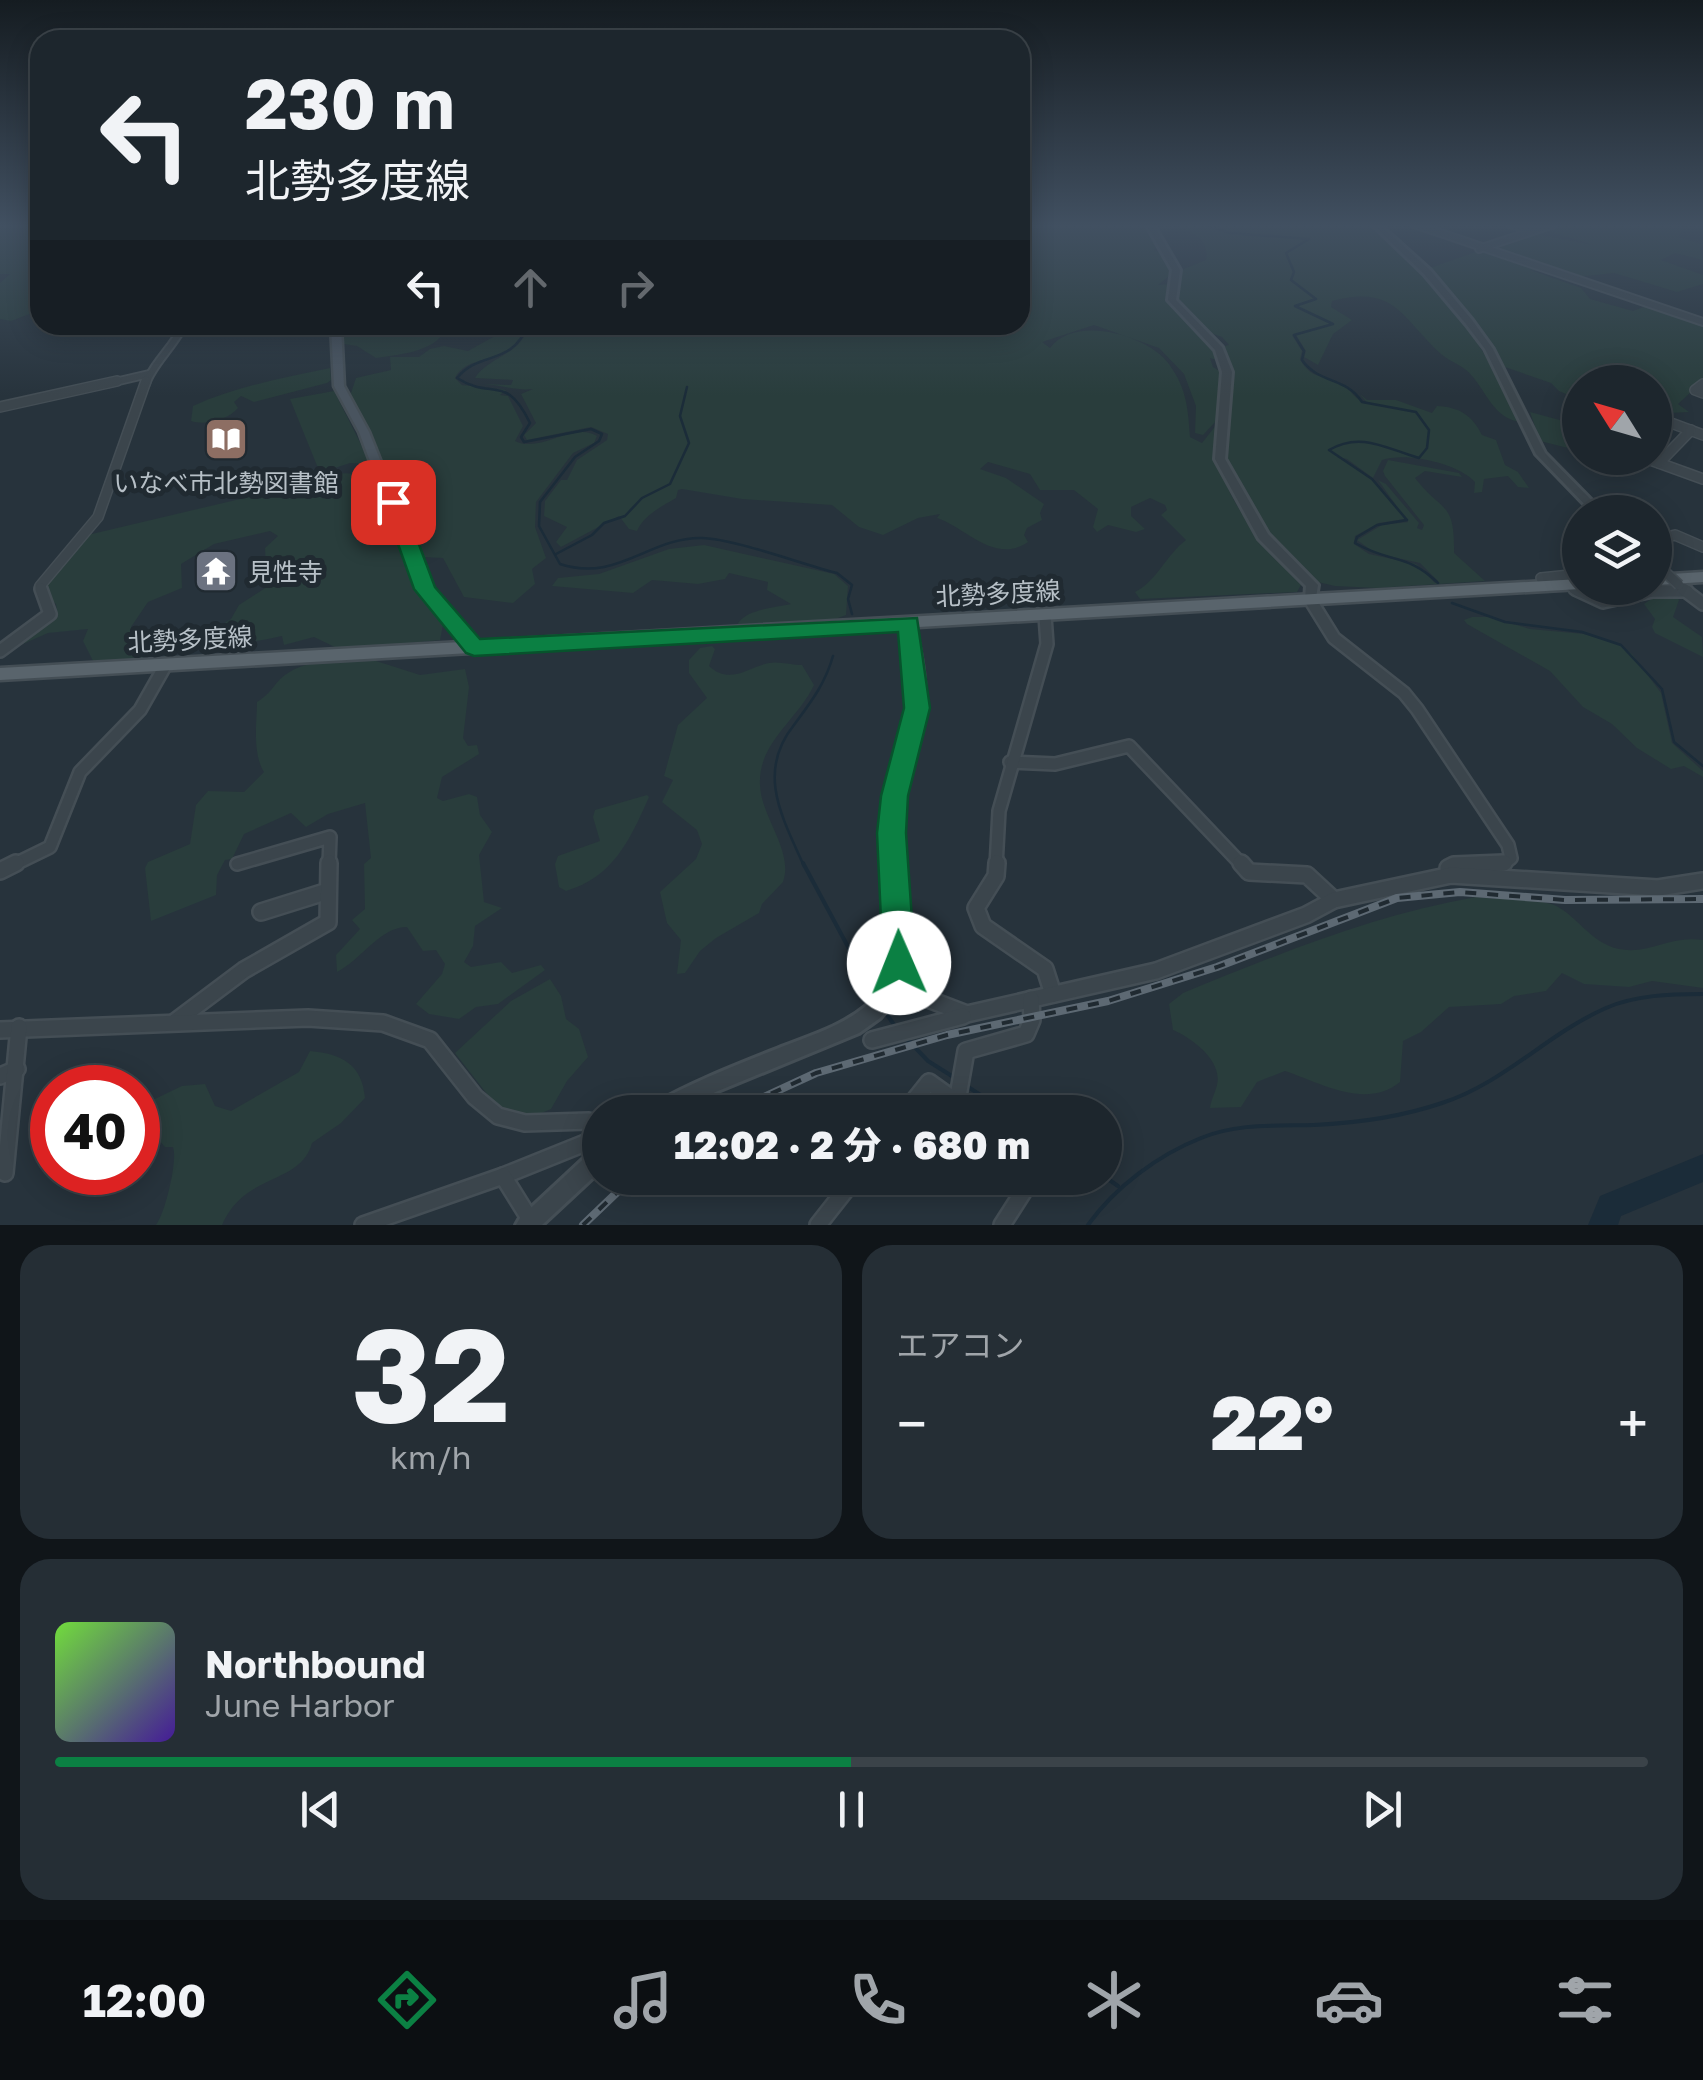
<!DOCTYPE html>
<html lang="ja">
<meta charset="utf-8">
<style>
body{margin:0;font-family:"Golos Text","Noto Sans JP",sans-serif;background:#252e35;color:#f1f3f6;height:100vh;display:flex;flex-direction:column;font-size:38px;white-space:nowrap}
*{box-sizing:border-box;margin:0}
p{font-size:32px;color:#a0a5aa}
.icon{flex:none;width:55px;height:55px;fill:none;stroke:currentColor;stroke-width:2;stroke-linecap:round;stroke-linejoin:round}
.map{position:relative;height:1225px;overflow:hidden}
.panel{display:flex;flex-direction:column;gap:20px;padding:20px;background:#101519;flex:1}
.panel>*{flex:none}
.top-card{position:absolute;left:30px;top:30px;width:1000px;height:305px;border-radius:30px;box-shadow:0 5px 25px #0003,0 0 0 2px #3b4349;background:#1d262d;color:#f1f3f6;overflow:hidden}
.needle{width:65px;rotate:307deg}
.controls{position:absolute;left:1562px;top:365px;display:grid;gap:20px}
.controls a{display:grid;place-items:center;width:110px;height:110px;border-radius:50%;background:#1d262d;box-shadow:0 5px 25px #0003,0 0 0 2px #3b4349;font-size:50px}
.speed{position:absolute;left:30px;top:1065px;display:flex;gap:20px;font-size:50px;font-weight:700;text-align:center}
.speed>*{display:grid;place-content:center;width:130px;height:130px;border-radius:50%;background:#1d262d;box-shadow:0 5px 25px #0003,0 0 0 2px #3b4349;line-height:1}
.speed .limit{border:15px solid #d22;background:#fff;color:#111}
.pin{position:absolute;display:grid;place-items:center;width:85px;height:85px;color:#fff;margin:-42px;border-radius:20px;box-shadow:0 5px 15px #0006}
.me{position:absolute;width:110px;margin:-55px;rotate:359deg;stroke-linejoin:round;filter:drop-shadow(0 0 8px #0008)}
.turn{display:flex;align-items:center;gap:35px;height:210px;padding:0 50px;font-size:45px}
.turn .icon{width:130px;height:130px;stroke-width:2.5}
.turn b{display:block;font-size:70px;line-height:85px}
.lanes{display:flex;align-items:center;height:95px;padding:0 50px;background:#0003;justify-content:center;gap:50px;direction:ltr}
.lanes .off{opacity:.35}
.big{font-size:75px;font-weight:800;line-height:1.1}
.panel .card{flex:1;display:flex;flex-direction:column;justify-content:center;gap:15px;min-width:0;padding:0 35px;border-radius:30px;background:#252e35}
.panel .dial{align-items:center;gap:0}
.dial b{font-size:130px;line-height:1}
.song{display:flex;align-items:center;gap:30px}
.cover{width:120px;height:120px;border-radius:15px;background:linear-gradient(135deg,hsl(100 70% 55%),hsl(260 70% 35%))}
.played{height:10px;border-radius:5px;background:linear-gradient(90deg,#0b8043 50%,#3b4349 50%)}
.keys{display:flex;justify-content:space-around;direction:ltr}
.heat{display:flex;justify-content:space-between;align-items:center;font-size:55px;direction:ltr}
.panel .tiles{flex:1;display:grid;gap:20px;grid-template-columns:1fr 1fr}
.card:last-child{grid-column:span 2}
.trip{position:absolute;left:582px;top:1095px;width:540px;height:100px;border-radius:50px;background:#1d262d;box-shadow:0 5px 25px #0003,0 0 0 2px #3b4349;font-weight:800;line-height:100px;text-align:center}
.dock{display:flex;height:160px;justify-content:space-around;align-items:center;background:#0c0f12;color:#a0a5aa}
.dock .icon{width:70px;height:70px}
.dock .selected{color:#0b8043}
.dock b{font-size:45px;color:#f1f3f6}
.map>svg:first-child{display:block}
</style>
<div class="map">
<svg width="1703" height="1225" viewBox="0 0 1703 1225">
<rect width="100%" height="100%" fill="#27333c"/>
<g fill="#293d3c">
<path d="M0,224H40V310L11,321L0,319V283L10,274H0Z"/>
<path d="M1020,224H1146L1158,242L1154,250L1164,254L1173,273L1158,285L1170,284L1169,300L1213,348L1221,361L1210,358L1213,367L1223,373L1218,419L1203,435L1195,433L1196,406L1184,374L1159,348L1094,325L1042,342L1050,348C1075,314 1148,335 1169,364C1187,389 1188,409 1190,437L1202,443L1217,424C1208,487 1265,547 1301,585L1297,592L1140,599L1135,592C1157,581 1166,555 1186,540L1161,515L1167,510L1165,505L1150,498L1131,507V516L1145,529L1136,532L1108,525L1097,532L1093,527L1098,509L1074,490H1040L1030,474L988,462L980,469L1006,478L1044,504L1040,513L1042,520L1027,528L1024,535L1028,542C995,565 965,527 937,518L940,514L918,518L883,535L859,527L832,505L742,499L682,489L678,490L676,498C661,507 644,515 637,531L629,529L619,516L561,547L556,542L567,527L544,516L545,501L561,480H567L577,460L607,440L608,434L591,427L527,440L524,435L536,423L521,394L533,389C515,391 502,385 483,384L511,385L513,380L475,378C489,356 521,356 529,325H1020Z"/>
<path d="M1174,224H1372C1386,244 1407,254 1423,272C1467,321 1492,363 1520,422C1494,418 1487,393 1472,376C1465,366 1450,362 1441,354C1401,317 1395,284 1332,301L1331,307L1352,320L1333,334L1318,365L1304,357L1306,351L1296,335L1321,327L1292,335L1302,351L1300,359C1310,379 1324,375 1342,385C1353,391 1354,400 1368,404L1360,394L1367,400H1396L1432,413L1437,406C1459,407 1472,415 1482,435L1496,440L1505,465L1518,472L1529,488L1518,487L1508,476L1484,479L1482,492L1474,493L1475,482C1457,463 1406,452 1382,460L1373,478L1347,459L1337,457C1364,468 1389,495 1405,519L1379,523L1355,536L1354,544L1369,554L1416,564L1435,583L1438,581L1420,563L1375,553L1357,540L1382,525L1408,522L1378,480L1386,484L1419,523L1417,528L1422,530L1424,525L1385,476L1383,471L1388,460L1459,473L1462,477L1425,471L1415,478C1442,513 1455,500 1454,553L1485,581L1377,588L1335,586L1318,582L1294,563L1267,535L1251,503L1239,490L1225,459L1231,373L1221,347L1229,345L1222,337L1207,332L1174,300L1179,271L1206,260C1210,239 1191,231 1174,224Z"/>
<path d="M1565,224H1673L1683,231L1678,237L1702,244L1700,249L1703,260L1675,253L1661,260L1703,275V284L1677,292L1614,273L1576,277L1530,270L1581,288L1590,299L1633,311L1649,305L1703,323V381L1678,404L1689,412L1669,413L1665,419L1655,417V382H1580V400L1559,391L1551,383L1502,366L1427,269L1530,233L1593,245L1545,230Z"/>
<path d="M342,325H444L448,326C436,352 403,354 376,358L357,346L344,344Z"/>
<path d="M475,325H526C515,371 470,349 455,378L462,385L506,390L500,395L508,396L523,426L515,441C541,454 573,421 597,436L594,443L573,453L536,502L535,527L546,558L532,569L535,584L513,603L464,597L443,558L422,557L350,396L356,378L391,370L390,357H419L430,349L444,346L468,351L495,336L491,329Z"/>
<path d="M330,368L331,380L327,383L254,402L241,396L234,402L238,408C229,419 206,426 191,421L193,406C237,386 283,378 330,368Z"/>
<path d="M334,391L371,464L350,463L320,473L290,399Z"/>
<path d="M1530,412L1567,422L1580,415V451L1540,441Z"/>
<path d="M331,473L374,474L415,572L417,589L443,625L440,640L341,650L314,637L284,645L282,636C249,644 216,644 182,649L231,619L239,605L267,587L265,548L278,536L270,531L214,544L181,564L182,588L148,602L131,627L132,645L150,652L140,661H93L83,641L88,629L48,633L0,654L45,626L57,614L56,604L43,593V576L75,538L299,485Z"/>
<path d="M704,545L834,574L848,586L846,615L830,621L737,625C745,609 774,608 791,604L767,590L768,582L729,573L725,579L698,584L652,580L633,593L552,586L558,578L599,574L669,549Z"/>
<path d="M1676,596L1679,600L1673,617L1702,637L1703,657L1655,633L1652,627L1655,619L1644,604L1653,598Z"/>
<path d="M1472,617H1489L1530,629L1584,634L1620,645L1632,654L1661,693L1672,743L1703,771V777L1684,766L1671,769L1637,748L1612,724L1583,707L1550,671L1467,624L1464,620Z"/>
<path d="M712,646L715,649L709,666C730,686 750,666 769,663C779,661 792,665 802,665L814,685C797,721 758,742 760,785C761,817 794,851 783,882L762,904L759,913L716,938L700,951L685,973L677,974L681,940L667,923L660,892L696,859L702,844L697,830L662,802L673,780L664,776L678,725L707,698L689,673V660L700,648Z"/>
<path d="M373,660L420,675L465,669L469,687L463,738L468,746L477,745L479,754L442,777L437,798L443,801L469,794L477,797L480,815L492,832L479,855L484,902L502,908L475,926L473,946L464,962L471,967L501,962L512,973L541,965L545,970L498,1004L476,1007L459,1019L429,1014L416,1004L442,974L445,964L436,950L423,951L407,927C380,927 361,960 337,972L336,955L360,929L352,920L365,909L364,864L371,858L365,803L328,814L306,827L291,813L244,834L232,859L225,860L217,875L216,895L151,921L145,868L148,862L190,844L196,805L208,791L244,792L264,772C252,753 257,721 257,702C273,692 274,683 285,675C309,657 345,661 373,660Z"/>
<path d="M647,795L649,797C630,840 613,877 566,891L559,887L555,864L558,856L600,841L593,817L595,810Z"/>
<path d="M1476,897C1496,900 1537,898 1554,905C1577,915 1590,943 1619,949C1650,955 1668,935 1703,940V988L1652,981L1629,987L1584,984L1562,973L1546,991L1514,996L1501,1004L1449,1007L1421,1032L1403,1041L1400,1082C1366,1110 1321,1083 1285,1071L1257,1082L1241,1107L1210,1108C1211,1100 1215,1093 1217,1085C1223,1061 1192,1038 1173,1030L1169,1004L1183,993C1279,954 1373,915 1476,897Z"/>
<path d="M550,979L561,996L566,1019L579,1029L588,1057L567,1081L551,1109L537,1115L510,1112L494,1103L455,1053L511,1001Z"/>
<path d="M310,1051C342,1054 362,1064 365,1098L341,1123L312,1143C301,1185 245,1172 222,1225H156C165,1214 178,1160 173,1147H165L156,1137L138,1143V1107L182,1086L205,1084L215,1106L231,1111L299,1072Z"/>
</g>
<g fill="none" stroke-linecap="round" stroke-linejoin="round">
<g stroke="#1b2c39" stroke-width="2.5">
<path d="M1204,224L1230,233L1309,239L1286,253L1294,272L1291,280L1316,299L1295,306L1333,324L1294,335L1304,351L1302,360C1320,385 1345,376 1362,402L1416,412L1429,430L1427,448L1419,458C1387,449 1361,431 1329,450L1372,479L1407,520L1377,525L1357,537L1355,543C1389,563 1407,553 1438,583"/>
<path d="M528,325C511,367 480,350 457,378C493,401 505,372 530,423L521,437L524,442L591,429L602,434L599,441L575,457L540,502L539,526L560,564C617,583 649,537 702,538C735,539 801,564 837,573L852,585L848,599L852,614"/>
<path d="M556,554L592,535L604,523L625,516L642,498L670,484L689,443L680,416L687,387"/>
<path d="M1452,603L1505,622L1582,632L1621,645L1662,689L1674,742L1703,766"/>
<path d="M804,866C782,817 756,772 794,725C811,702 825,684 833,656"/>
</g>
<g stroke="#1b2c39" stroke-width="4">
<path d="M803,863L875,997"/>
<path d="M885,1012L895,1026"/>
<path d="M907,1039L928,1061L955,1078"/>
<path d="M965,1085L1007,1112"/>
<path d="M1105,1177L1118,1186"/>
<path d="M1088,1225C1115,1187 1158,1155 1201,1138C1237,1123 1276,1126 1314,1125C1357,1123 1401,1117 1442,1103C1504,1083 1547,1034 1606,1008C1635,995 1671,994 1703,994"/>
</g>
<path fill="#1b2c39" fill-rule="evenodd" d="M1703,1154V1182L1621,1216L1618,1225H1588L1600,1196Z"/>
<g stroke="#444e55" stroke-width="10">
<g id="minor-far3">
<path d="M1414,224L1703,322"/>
<path d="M1510,224L1532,231"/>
<path d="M1479,249L1554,224"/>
<path d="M106,384L149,374"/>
<path d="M146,384C152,365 173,347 184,325"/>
</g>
</g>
<g stroke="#444e55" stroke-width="12">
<g id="minor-far2">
<path d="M1703,384L1695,390L1703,393"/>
<path d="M0,407L117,381"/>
<path d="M1655,417L1703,435"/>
<path d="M1645,458L1703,479"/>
<path d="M1659,463L1691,430"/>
<path d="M1655,540L1675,535L1703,547"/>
<path d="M1569,585L1579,592"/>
<path d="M1545,586L1541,578L1580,574"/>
<path d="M1683,589L1687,592"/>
<path d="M42,592L40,586L98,517L146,381"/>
<path d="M1650,592L1687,591"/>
</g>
</g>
<g stroke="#444e55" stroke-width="16">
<g id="minor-far1">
<path d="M1575,589L1603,602L1653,591H1687"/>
<path d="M1683,589L1703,604"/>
<path d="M1311,601L1334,638L1404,693L1417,709L1508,845L1511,858L1503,864L1453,866"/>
<path d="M0,651L50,614L41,589"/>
<path d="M1010,762L1055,764L1129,746L1243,866"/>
<path d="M237,864L330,837L329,866"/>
<path d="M11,866L50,847L80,772L140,710L165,666"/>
<path d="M996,866L999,811L1047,644L1045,616"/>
</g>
</g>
<g stroke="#444e55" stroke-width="20">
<g id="minor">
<path d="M997,863L996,876L976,908L983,926L1045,969L1053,994"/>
<path d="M1241,863L1249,872L1307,875L1334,900"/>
<path d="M0,871L16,863"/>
<path d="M1451,875L1448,868L1454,865L1504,863"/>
<path d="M261,912L328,891"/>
<path d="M894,986L967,1014L1156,971L1306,915L1334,900L1451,875L1658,888L1703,881"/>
<path d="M176,1021L244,970L328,922L329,863"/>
<path d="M0,1030L308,1018L383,1023L430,1040L475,1097L498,1116L525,1123L589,1121L600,1132"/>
<path d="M872,1040L963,1016"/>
<path d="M0,1076L17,1069"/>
<path d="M957,1102L966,1051L1026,1034L1032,1020L1031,999"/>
<path d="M905,1112L929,1082L971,1112"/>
<path d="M5,1173L19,1027"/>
<path d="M503,1176L600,1137"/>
<path d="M363,1225L503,1176L531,1221"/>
<path d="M818,1225L855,1178"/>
<path d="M1002,1225L1032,1178"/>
</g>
</g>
<g stroke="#444e55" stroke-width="6">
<g id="tertiary">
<path d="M1146,224H1153L1180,270L1176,300L1222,347L1232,372L1225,459L1268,534L1318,585L1315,604H1307L1305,601L1306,586L1259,539L1215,459L1222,372L1215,350L1168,300L1172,270Z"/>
<path d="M1372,224H1379L1430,270L1472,320L1493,349L1545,453L1603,512H1592L1536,454L1485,349L1466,324L1424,274Z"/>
<path d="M908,619L914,623C920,651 927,680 924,708C920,748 902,784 900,824C898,865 910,907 911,949L909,967L897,998L880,1018L859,1033L701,1098L677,1112H649L652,1105C694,1081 739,1064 784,1046C812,1035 842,1026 866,1006C880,994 889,981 892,962C899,913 880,866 885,817C889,779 906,744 910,706C913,678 907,650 902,623Z"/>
<path d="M600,1147V1171L542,1225H516L520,1218L593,1150Z"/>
</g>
</g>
<g stroke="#444e55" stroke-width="5">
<path id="secondary" d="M331,325H341L344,386L369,432L431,587L479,643L481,647L479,651H469L418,589L359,432L334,386Z"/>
</g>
<g stroke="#444e55" stroke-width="5">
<g id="primary">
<path d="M1703,572V582L1655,585V575Z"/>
<path d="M1580,579V588H1585L1580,589L0,680V668Z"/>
</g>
</g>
<use href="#minor-far3" stroke="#3b454c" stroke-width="6"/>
<use href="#minor-far2" stroke="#3b454c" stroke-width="9"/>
<use href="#minor-far1" stroke="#3b454c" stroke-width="11"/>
<use href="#minor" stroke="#3b454c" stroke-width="15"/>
<use href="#tertiary" fill="#3b454c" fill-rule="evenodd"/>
<use href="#secondary" fill="#49545f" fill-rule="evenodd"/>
<use href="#primary" fill="#59646c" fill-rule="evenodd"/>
<g stroke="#5d6973" stroke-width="8">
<g id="rail">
<path d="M731,1112L816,1073L947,1035L1108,1001L1217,967L1397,898L1460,892L1565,900L1703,899"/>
<path d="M583,1225L632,1178"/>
</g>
</g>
<use href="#rail" stroke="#202a31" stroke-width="4" stroke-dasharray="11" stroke-linecap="butt"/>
<g stroke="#444e55" stroke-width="12" stroke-linecap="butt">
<path id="minor-bridge" d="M1663,570L1679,585"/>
</g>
<use href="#minor-bridge" stroke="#3b454c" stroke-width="9"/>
</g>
<linearGradient id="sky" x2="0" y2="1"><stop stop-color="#151c21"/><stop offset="0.57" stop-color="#415061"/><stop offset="1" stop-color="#415061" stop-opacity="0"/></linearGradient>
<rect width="1703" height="396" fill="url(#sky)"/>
<path fill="#0b8043" stroke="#07532c" stroke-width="2.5" d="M393,496L403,502L435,587L480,639L917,618L930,708L908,796L906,833L915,963L910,974L899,978L888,974L883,963L877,833L881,796L904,708L898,632L474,656L466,653L414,589L383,502Z"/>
<defs>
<g id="library-square" transform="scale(2.25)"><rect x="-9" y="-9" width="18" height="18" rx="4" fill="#8d6e63" stroke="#202a31"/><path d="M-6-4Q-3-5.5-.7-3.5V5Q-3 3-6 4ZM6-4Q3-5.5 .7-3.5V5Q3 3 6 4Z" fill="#fff"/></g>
<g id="temple-square" transform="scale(2.25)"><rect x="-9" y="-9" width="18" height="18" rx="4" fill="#6b7280" stroke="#202a31"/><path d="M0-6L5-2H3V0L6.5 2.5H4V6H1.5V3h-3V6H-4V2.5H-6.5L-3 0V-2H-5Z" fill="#fff"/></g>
</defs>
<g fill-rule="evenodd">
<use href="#library-square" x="226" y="439"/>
<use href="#temple-square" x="216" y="571"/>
</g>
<g text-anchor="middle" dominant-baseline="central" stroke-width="10" stroke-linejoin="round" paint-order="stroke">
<g font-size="25" fill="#b7c0c7" stroke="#202a31">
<text x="226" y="482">いなべ市北勢図書館</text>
<text x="248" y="571" text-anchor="start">見性寺</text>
</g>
<g font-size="25" fill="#b7c0c7" stroke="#202a31">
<text transform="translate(998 593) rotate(-3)">北勢多度線</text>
<text transform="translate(190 639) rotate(-3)">北勢多度線</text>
</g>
</g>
</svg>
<div class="controls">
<a><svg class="needle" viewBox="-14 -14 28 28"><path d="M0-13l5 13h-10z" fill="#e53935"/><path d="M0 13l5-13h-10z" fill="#a0a5aa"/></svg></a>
<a><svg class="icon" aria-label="layers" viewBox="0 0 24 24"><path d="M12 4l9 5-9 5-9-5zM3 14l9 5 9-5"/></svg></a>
</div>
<div class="speed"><div class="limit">40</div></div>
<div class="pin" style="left:393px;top:502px;background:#d93025"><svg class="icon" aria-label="arrive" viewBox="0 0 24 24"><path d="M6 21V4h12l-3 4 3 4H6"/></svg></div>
<svg class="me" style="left:899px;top:963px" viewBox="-20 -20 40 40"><circle r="19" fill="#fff"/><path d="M0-13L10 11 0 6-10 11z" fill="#0b8043"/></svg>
<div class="trip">12:02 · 2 分 · 680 m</div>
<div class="top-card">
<div class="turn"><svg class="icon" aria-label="left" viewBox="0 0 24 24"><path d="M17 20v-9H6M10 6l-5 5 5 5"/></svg><div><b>230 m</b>北勢多度線</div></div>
<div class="lanes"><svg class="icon" aria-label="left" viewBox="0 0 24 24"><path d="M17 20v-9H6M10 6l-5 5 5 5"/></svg><svg class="icon off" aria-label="ahead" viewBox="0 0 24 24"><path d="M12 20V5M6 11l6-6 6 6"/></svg><svg class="icon off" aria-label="right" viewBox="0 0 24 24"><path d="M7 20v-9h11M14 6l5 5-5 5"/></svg></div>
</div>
</div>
<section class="panel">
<div class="tiles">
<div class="card dial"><b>32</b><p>km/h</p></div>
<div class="card"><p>エアコン</p>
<div class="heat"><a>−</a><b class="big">22°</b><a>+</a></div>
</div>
<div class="card">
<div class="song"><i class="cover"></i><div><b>Northbound</b><p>June Harbor</p></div></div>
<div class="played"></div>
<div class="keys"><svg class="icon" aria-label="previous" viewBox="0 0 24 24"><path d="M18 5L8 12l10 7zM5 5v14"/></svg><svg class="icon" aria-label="pause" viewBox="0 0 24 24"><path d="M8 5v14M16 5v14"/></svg><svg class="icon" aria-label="next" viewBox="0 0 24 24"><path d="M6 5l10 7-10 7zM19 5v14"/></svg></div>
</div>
</div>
</section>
<nav class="dock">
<b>12:00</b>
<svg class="icon selected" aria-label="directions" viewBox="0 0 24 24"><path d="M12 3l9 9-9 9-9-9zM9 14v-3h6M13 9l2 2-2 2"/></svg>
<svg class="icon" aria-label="music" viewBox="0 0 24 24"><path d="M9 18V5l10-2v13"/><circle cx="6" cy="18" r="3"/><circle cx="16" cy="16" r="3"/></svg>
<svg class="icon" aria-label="phone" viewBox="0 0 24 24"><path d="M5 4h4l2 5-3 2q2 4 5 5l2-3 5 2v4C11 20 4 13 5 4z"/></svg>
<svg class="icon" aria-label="climate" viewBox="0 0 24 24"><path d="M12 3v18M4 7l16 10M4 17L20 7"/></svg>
<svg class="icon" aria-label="car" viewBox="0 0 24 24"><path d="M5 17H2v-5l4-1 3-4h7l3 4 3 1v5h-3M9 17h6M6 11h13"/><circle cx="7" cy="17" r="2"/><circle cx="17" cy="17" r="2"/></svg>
<svg class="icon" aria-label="filters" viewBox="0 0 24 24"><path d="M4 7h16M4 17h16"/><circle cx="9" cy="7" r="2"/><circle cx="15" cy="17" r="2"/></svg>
</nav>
